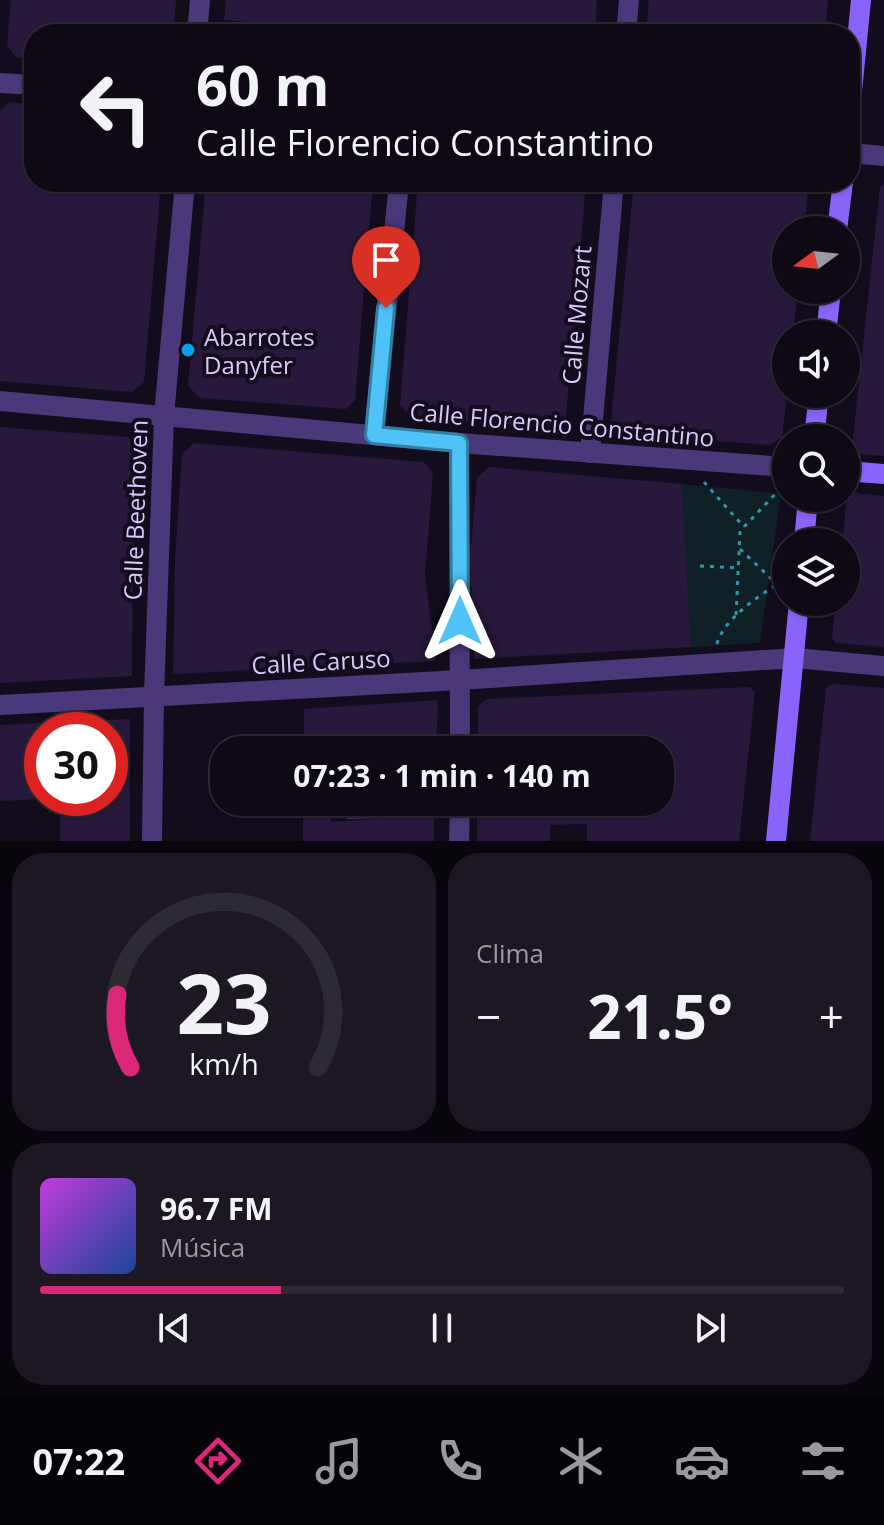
<!DOCTYPE html>
<html lang="es">
<meta charset="utf-8">
<style>
body{margin:0;font-family:"Open Sans",sans-serif;background:#1c1722;color:#f1f3f6;height:100vh;display:flex;flex-direction:column;font-size:30px;white-space:nowrap}
*{box-sizing:border-box;margin:0}
p{font-size:26px;color:#9b9aa0}
.icon{flex:none;width:44px;height:44px;fill:none;stroke:currentColor;stroke-width:2;stroke-linecap:round;stroke-linejoin:round}
.map{position:relative;height:841px;overflow:hidden}
.details{display:flex;flex-direction:column;gap:12px;padding:12px;background:#08050c;flex:1}
.details>*{flex:none}
.hud{position:absolute;left:24px;top:24px;width:836px;height:168px;border-radius:32px;box-shadow:0 2px 6px #0004,0 0 0 2px #2e2a34;background:#0e0915;color:#f1f3f6;overflow:hidden}
.needle{width:52px;rotate:255deg}
.controls{position:absolute;left:772px;top:216px;display:grid;gap:16px}
.controls a{display:grid;place-items:center;width:88px;height:88px;border-radius:50%;background:#0e0915;box-shadow:0 2px 6px #0004,0 0 0 2px #2e2a34;font-size:40px}
.speed{position:absolute;left:24px;top:712px;display:flex;gap:16px;font-size:40px;font-weight:700;text-align:center}
.speed>*{display:grid;place-content:center;width:104px;height:104px;border-radius:50%;background:#0e0915;box-shadow:0 2px 6px #0004,0 0 0 2px #2e2a34;line-height:1}
.speed .limit{border:12px solid #d22;background:#fff;color:#111}
.pin{position:absolute;display:grid;place-items:center;width:68px;height:68px;color:#fff;margin:-82px -34px;border-radius:50% 50% 50% 0;rotate:-45deg;box-shadow:0 0 8px #0007}
.pin .icon{rotate:45deg}
.me{position:absolute;width:88px;margin:-44px;rotate:0deg;stroke-linejoin:round;filter:drop-shadow(0 0 6px #0008)}
.turn{display:flex;align-items:center;gap:28px;height:168px;padding:0 40px;font-size:36px}
.turn .icon{width:104px;height:104px;stroke-width:2.5}
.turn b{display:block;font-size:56px;line-height:68px}
.big{font-size:60px;font-weight:700;line-height:1.1}
.details .tile{flex:1;display:flex;flex-direction:column;justify-content:center;gap:12px;min-width:0;padding:0 28px;border-radius:32px;background:#1c1722}
.details .dial{align-items:center;gap:0}
.dial svg{height:208px;overflow:visible;fill:none;stroke:#2e2a34;stroke-width:7;stroke-linecap:round;text-anchor:middle}
.dial text{fill:#f1f3f6;stroke:none}
.song{display:flex;align-items:center;gap:24px}
.cover{width:96px;height:96px;border-radius:12px;background:linear-gradient(135deg,hsl(290 70% 55%),hsl(220 70% 35%))}
.played{height:8px;border-radius:4px;background:linear-gradient(90deg,#db2777 30%,#2e2a34 30%)}
.keys{display:flex;justify-content:space-around;direction:ltr}
.heat{display:flex;justify-content:space-between;align-items:center;font-size:44px;direction:ltr}
.details .tiles{flex:1;display:grid;gap:12px;grid-template-columns:1fr 1fr}
.tile:last-child{grid-column:span 2}
.trip{position:absolute;left:210px;top:736px;width:464px;height:80px;border-radius:32px;background:#0e0915;box-shadow:0 2px 6px #0004,0 0 0 2px #2e2a34;font-weight:700;line-height:80px;text-align:center}
.tab-bar{display:flex;height:128px;justify-content:space-around;align-items:center;background:#060408;color:#9b9aa0}
.tab-bar .icon{width:56px;height:56px}
.tab-bar .active{color:#db2777}
.tab-bar b{font-size:36px;color:#f1f3f6}
.map>svg:first-child{display:block}
</style>
<div class="map">
<svg width="884" height="841" viewBox="0 0 884 841">
<rect width="100%" height="100%" fill="#120c1c"/>
<path fill="#0f2126" d="M682,484L781,494L760,643L691,647Z"/>
<g fill="#28193c">
<path d="M11,0H176L174,25L154,34H34V59L17,58L7,46Z"/>
<path d="M226,0H597L595,34H337V29L224,20Z"/>
<path d="M649,0H828L825,34H646Z"/>
<path d="M10,102L34,105V182H161L144,382L132,392L0,381V111Z"/>
<path d="M206,182H373L355,400L346,409L200,398L188,386Z"/>
<path d="M418,182H586L566,417L554,429L410,416L400,405Z"/>
<path d="M634,182H809L804,230H786V290H798L793,334H786L787,394L782,437L770,445L621,434L611,421Z"/>
<path d="M884,184V456L857,454L852,448L880,187Z"/>
<path d="M0,427L128,437L138,449L133,532L132,676L0,683Z"/>
<path d="M194,443L424,462L433,473L425,575L436,661L173,674L175,559L182,454Z"/>
<path d="M489,467L682,484L691,647L474,659L470,559L477,478Z"/>
<path d="M853,493L884,496V647L836,643L832,638L836,602H846V542H843L846,499Z"/>
<path d="M833,684L884,688V841H810L826,688Z"/>
<path d="M749,687L755,692L739,841H587V824L550,825V841H477V802H660V750H478V706L486,699Z"/>
<path d="M438,700L436,750H304V709Z"/>
<path d="M130,719V841H60V816L71,815V798H110V730H42V799L0,801V725Z"/>
<path d="M303,802H346V804L331,805V822L434,815V841H303Z"/>
</g>
<g fill="none" stroke-linecap="round" stroke-linejoin="round">
<g stroke="#3195a9" stroke-width="3" stroke-dasharray="4 6" stroke-linecap="butt">
<path d="M704,482L744,527"/>
<path d="M740,549L778,585"/>
<path d="M700,566L738,568"/>
<path d="M736,615L740,531L784,485"/>
<path d="M717,644C723,619 764,591 786,580"/>
</g>
<g stroke="#4a387a" stroke-width="20">
<path d="M197,34L200,0"/>
<path d="M626,34L629,0"/>
<path d="M0,83L34,85"/>
<path d="M850,153L884,156"/>
<path d="M0,401L459,443L786,467"/>
<path d="M374,435L399,182"/>
<path d="M459,443L460,750"/>
<path d="M590,453L614,182"/>
<path d="M0,705L460,680L795,658L884,666"/>
<path d="M349,809L460,806"/>
<path d="M152,841L154,696L164,416L185,182"/>
<path d="M459,841L460,802"/>
</g>
<g stroke="#8a63fa" stroke-width="20">
<path d="M850,112L861,0"/>
<path d="M837,230L843,182"/>
<path d="M826,334L831,290"/>
<path d="M814,438L819,394"/>
<path d="M846,471L884,474"/>
<path d="M804,542L808,498"/>
<path d="M776,841L799,602"/>
</g>
</g>
<g fill="none" stroke-linecap="round" stroke-linejoin="round">
<g stroke="#337fa1" stroke-width="20">
<path id="route" d="M386,308L374,435L459,443L460,621"/>
</g>
<use href="#route" stroke="#4fc3f7" stroke-width="14"/>
</g>
<circle fill="#089fea" stroke="#120c1c" stroke-width="3" cx="188" cy="350" r="8"/>
<g text-anchor="middle" dominant-baseline="central" stroke-width="8" stroke-linejoin="round" paint-order="stroke">
<g font-size="24" fill="#dbc9fd" stroke="#120c1c">
<text transform="translate(576 315) rotate(-85)">Calle Mozart</text>
<text transform="translate(562 424) rotate(5)">Calle Florencio Constantino</text>
<text transform="translate(135 510) rotate(-88)">Calle Beethoven</text>
<text transform="translate(321 661) rotate(-3)">Calle Caruso</text>
</g>
<g font-size="24" fill="#dbc9fd" stroke="#120c1c" text-anchor="start">
<text x="204" y="336">Abarrotes<tspan x="204" dy="28">Danyfer</tspan></text>
</g>
</g>
</svg>
<div class="controls">
<a><svg class="needle" viewBox="-14 -14 28 28"><path d="M0-13l5 13h-10z" fill="#e53935"/><path d="M0 13l5-13h-10z" fill="#9b9aa0"/></svg></a>
<a><svg class="icon" aria-label="sound" viewBox="0 0 24 24"><path d="M4 9h4l5-4v14l-5-4H4zM17 9q2 3 0 6"/></svg></a>
<a><svg class="icon" aria-label="search" viewBox="0 0 24 24"><circle cx="10" cy="10" r="6"/><path d="M15 15l6 6"/></svg></a>
<a><svg class="icon" aria-label="layers" viewBox="0 0 24 24"><path d="M12 4l9 5-9 5-9-5zM3 14l9 5 9-5"/></svg></a>
</div>
<div class="speed"><div class="limit">30</div></div>
<div class="pin" style="left:386px;top:308px;background:#d93025"><svg class="icon" aria-label="arrive" viewBox="0 0 24 24"><path d="M6 21V4h12l-3 4 3 4H6"/></svg></div>
<svg class="me" style="left:460px;top:621px" viewBox="-20 -20 40 40"><path d="M0-17L14 15 0 8-14 15z" fill="#4fc3f7" stroke="#fff" stroke-width="4"/></svg>
<div class="trip">07:23 · 1 min · 140 m</div>
<div class="hud">
<div class="turn"><svg class="icon" aria-label="left" viewBox="0 0 24 24"><path d="M17 20v-9H6M10 6l-5 5 5 5"/></svg><div><b>60 m</b>Calle Florencio Constantino</div></div>
</div>
</div>
<section class="details">
<div class="tiles">
<div class="tile dial"><svg viewBox="0 0 100 80">
<path d="M14 69A42 42 0 1 1 86 69"/>
<path d="M14 69A42 42 0 0 1 9 41" stroke="#db2777"/>
<text x="50" y="56" font-size="32" font-weight="700">23</text>
<text x="50" y="72" font-size="11">km/h</text>
</svg></div>
<div class="tile"><p>Clima</p>
<div class="heat"><a>−</a><b class="big">21.5°</b><a>+</a></div>
</div>
<div class="tile">
<div class="song"><i class="cover"></i><div><b>96.7 FM</b><p>Música</p></div></div>
<div class="played"></div>
<div class="keys"><svg class="icon" aria-label="previous" viewBox="0 0 24 24"><path d="M18 5L8 12l10 7zM5 5v14"/></svg><svg class="icon" aria-label="pause" viewBox="0 0 24 24"><path d="M8 5v14M16 5v14"/></svg><svg class="icon" aria-label="next" viewBox="0 0 24 24"><path d="M6 5l10 7-10 7zM19 5v14"/></svg></div>
</div>
</div>
</section>
<nav class="tab-bar">
<b>07:22</b>
<svg class="icon active" aria-label="directions" viewBox="0 0 24 24"><path d="M12 3l9 9-9 9-9-9zM9 14v-3h6M13 9l2 2-2 2"/></svg>
<svg class="icon" aria-label="music" viewBox="0 0 24 24"><path d="M9 18V5l10-2v13"/><circle cx="6" cy="18" r="3"/><circle cx="16" cy="16" r="3"/></svg>
<svg class="icon" aria-label="phone" viewBox="0 0 24 24"><path d="M5 4h4l2 5-3 2q2 4 5 5l2-3 5 2v4C11 20 4 13 5 4z"/></svg>
<svg class="icon" aria-label="climate" viewBox="0 0 24 24"><path d="M12 3v18M4 7l16 10M4 17L20 7"/></svg>
<svg class="icon" aria-label="car" viewBox="0 0 24 24"><path d="M5 17H2v-5l4-1 3-4h7l3 4 3 1v5h-3M9 17h6M6 11h13"/><circle cx="7" cy="17" r="2"/><circle cx="17" cy="17" r="2"/></svg>
<svg class="icon" aria-label="filters" viewBox="0 0 24 24"><path d="M4 7h16M4 17h16"/><circle cx="9" cy="7" r="2"/><circle cx="15" cy="17" r="2"/></svg>
</nav>
